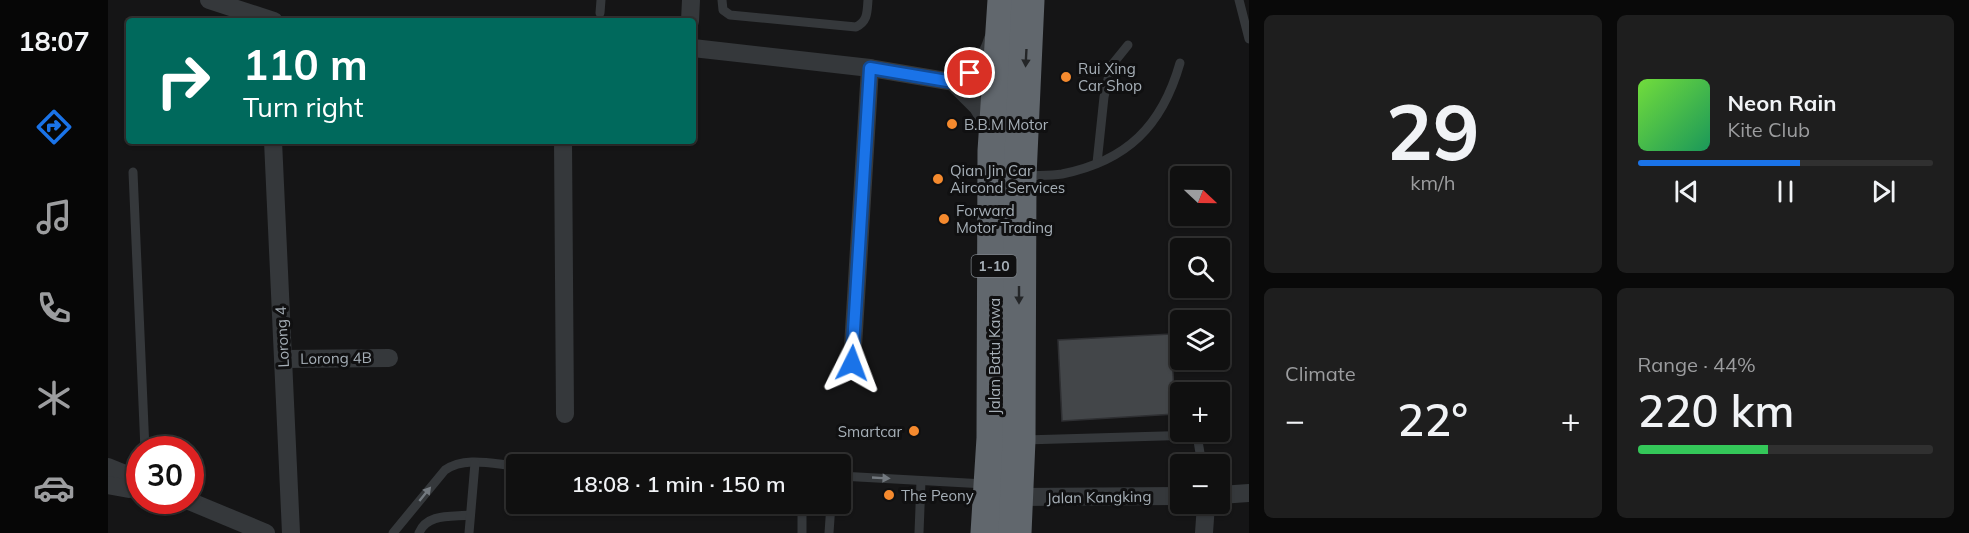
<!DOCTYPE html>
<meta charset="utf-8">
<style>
body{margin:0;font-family:Mulish,sans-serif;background:#1e1e1e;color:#f1f3f6;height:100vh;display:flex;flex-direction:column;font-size:22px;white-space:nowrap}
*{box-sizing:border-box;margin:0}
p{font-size:20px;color:#9c9d9f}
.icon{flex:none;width:33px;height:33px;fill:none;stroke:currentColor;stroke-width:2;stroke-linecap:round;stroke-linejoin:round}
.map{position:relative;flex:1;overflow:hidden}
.sheet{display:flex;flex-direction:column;gap:15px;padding:15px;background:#090909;width:720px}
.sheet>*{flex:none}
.banner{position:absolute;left:18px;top:18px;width:570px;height:126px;border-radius:6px;box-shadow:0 2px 4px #0004,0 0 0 2px #303030;background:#00695c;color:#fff;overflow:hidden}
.needle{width:39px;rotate:112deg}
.tools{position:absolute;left:1062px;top:166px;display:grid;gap:12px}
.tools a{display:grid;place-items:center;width:60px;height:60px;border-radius:6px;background:#101010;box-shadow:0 2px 4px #0004,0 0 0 2px #303030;font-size:30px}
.speed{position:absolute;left:18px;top:436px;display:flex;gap:12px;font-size:30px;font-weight:700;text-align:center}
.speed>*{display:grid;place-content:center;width:78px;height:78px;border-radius:50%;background:#101010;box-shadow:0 2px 4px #0004,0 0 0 2px #303030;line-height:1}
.speed .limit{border:9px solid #d22;background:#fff;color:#111}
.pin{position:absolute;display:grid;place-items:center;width:51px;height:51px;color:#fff;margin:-26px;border:3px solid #fff;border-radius:50%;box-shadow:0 2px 6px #0007}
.me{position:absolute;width:66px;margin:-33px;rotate:3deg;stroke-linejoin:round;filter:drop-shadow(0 0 4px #0008)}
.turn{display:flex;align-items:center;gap:21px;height:126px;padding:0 18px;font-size:27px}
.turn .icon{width:78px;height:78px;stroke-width:2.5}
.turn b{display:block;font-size:42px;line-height:51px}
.big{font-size:45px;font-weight:600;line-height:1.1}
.sheet .widget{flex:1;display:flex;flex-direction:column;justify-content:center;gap:9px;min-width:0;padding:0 21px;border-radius:9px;background:#1e1e1e}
.sheet .dial{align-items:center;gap:0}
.dial b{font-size:78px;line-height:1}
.song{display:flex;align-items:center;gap:18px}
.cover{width:72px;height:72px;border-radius:9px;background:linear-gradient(135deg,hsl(100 70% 55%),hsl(150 70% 35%))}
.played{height:6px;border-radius:3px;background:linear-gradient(90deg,#1a73e8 55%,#303030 55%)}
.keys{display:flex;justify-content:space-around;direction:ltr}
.heat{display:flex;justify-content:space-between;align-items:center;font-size:33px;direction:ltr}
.charge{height:9px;border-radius:4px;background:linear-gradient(90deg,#34c759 44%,#303030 0)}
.sheet .tiles{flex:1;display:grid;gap:15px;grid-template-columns:repeat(2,1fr)}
.trip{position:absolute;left:398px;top:454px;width:345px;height:60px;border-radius:6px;background:#101010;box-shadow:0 2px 4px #0004,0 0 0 2px #303030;font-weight:600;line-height:60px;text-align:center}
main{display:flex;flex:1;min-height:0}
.dock{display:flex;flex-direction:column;width:108px;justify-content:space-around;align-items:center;background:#060606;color:#9c9d9f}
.dock .icon{width:42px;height:42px}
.dock .selected{color:#1a73e8}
.dock b{font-size:27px;color:#f1f3f6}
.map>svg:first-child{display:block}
</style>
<main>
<nav class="dock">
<b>18:07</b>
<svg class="icon selected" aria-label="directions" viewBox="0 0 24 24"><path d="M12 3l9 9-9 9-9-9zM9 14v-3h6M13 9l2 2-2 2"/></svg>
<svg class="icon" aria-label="music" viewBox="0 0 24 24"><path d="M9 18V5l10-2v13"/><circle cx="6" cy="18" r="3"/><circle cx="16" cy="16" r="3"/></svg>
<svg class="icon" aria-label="phone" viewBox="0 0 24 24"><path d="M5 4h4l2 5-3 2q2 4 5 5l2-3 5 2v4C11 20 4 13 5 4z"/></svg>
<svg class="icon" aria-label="climate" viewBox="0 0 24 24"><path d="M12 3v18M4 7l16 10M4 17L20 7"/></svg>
<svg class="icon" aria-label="car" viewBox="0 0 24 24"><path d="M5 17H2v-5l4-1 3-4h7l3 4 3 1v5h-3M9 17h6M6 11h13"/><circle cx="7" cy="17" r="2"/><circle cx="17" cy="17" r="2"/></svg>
</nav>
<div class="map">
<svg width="1141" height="533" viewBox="0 0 1141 533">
<rect width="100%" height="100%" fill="#151516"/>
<path fill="#434649" stroke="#2e2f32" stroke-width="1.5" d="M1063,334L1067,414L954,421L950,340Z"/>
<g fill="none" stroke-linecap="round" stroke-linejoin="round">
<g stroke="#35383b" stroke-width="9">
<path d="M614,0L615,10L622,15L748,27C760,21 759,12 760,0"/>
<path d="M1131,0L1141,39"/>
<path d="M492,13L493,0"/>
<path d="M989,163L996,97L1003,66L1020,45"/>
<path d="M25,172L37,450"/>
<path d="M916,176C928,175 942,176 954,174C1019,161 1054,126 1072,63"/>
<path d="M1089,435L1094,465"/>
<path d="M916,440L1089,435V432"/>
<path d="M732,476L877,484"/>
<path d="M285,533L337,470C357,456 385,464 408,466"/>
<path d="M311,533C319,513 344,517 362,515"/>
<path d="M361,533L367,463"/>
<path d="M694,533V504"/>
<path d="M721,533L723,504"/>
<path d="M811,533L813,481"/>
</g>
<g stroke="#35383b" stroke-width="18">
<path d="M101,0L166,21"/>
<path d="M582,21L583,0"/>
<path d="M585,48L762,68L845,82L870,107L878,120L881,132"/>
<path d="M845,82C867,70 878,63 885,39"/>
<path d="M165,141L183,533"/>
<path d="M455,141L457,414"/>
<path d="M175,359L281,358"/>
<path d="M744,363L762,68"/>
<path d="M0,467L32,480"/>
<path d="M0,485L21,489L32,487"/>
<path d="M1112,495L1141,493"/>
<path d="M909,497L1072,496"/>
<path d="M81,501L158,533"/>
<path d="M1096,533L1098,504"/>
</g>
<g stroke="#61676d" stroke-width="33">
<path d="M879,533L885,438L886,151L896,0"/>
<path d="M907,533L911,440L912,176L920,0"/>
</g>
</g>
<defs><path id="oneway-solid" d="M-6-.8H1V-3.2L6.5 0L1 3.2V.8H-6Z" transform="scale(1.5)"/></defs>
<g fill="#242628">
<use href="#oneway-solid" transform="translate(918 58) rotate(93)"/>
<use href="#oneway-solid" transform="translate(911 295) rotate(90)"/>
</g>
<g fill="#73797f">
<use href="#oneway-solid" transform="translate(773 478) rotate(3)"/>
<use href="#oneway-solid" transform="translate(317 494) rotate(-51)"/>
</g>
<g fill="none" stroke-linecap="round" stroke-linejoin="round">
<g stroke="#114b97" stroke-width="15">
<path id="route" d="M744,363L762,68L845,82L862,73"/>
</g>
<use href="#route" stroke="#1a73e8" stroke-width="10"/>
</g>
<g fill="#f58a2e" stroke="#101011" stroke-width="2">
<circle cx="958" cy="77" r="6"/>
<circle cx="844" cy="124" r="6"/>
<circle cx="830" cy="179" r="6"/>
<circle cx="836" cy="219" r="6"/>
<circle cx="806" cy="431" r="6"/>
<circle cx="781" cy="495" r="6"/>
</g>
<g text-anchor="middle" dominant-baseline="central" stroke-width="6" stroke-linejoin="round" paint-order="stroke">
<rect fill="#101011" stroke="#797f85" stroke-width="1.5" x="863.5" y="255" width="45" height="22" rx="4.5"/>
<g font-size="14" font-weight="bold" fill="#a6afb7">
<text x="886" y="266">1-10</text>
</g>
<g font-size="15" fill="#a6afb7" stroke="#101011" text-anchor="start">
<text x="970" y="68">Rui Xing<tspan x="970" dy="17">Car Shop</tspan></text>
<text x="856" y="124">B.B.M Motor</text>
<text x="842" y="170">Qian Jin Car<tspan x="842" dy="17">Aircond Services</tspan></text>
<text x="848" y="210">Forward<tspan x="848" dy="17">Motor Trading</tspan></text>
<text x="794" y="431" text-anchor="end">Smartcar</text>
<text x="793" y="495">The Peony</text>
</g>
<g font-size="15" fill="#a6afb7" stroke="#101011">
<text transform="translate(174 337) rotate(-93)">Lorong 4</text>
<text transform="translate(886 356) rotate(-90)">Jalan Batu Kawa</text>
<text transform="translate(228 358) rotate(-1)">Lorong 4B</text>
<text transform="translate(991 497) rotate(-1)">Jalan Kangking</text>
</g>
</g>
</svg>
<div class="tools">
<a><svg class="needle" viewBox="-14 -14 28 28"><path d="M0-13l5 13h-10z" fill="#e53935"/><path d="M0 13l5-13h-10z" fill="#9c9d9f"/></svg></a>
<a><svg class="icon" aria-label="search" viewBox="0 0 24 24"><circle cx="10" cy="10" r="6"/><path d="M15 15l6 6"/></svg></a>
<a><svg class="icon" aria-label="layers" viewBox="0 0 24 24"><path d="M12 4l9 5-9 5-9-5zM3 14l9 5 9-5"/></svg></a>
<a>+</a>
<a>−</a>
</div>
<div class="speed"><div class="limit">30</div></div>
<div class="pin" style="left:862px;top:73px;background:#d93025"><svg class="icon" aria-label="arrive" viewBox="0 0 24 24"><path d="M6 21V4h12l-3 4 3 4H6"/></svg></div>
<svg class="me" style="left:744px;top:363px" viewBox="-20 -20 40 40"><path d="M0-17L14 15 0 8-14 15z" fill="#1a73e8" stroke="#fff" stroke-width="4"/></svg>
<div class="trip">18:08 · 1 min · 150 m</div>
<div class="banner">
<div class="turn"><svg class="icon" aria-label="right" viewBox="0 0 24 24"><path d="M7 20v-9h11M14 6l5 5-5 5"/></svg><div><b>110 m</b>Turn right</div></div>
</div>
</div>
<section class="sheet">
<div class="tiles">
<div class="widget dial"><b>29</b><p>km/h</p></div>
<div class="widget">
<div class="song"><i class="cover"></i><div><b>Neon Rain</b><p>Kite Club</p></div></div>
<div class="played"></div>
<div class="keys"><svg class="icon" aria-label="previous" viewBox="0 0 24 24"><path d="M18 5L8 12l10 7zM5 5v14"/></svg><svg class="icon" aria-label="pause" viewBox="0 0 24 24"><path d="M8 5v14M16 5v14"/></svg><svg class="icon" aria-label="next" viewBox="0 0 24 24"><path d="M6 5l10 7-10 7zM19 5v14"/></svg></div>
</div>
<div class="widget"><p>Climate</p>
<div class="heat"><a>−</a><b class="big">22°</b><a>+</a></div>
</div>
<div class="widget"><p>Range · 44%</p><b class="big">220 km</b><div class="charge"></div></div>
</div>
</section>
</main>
